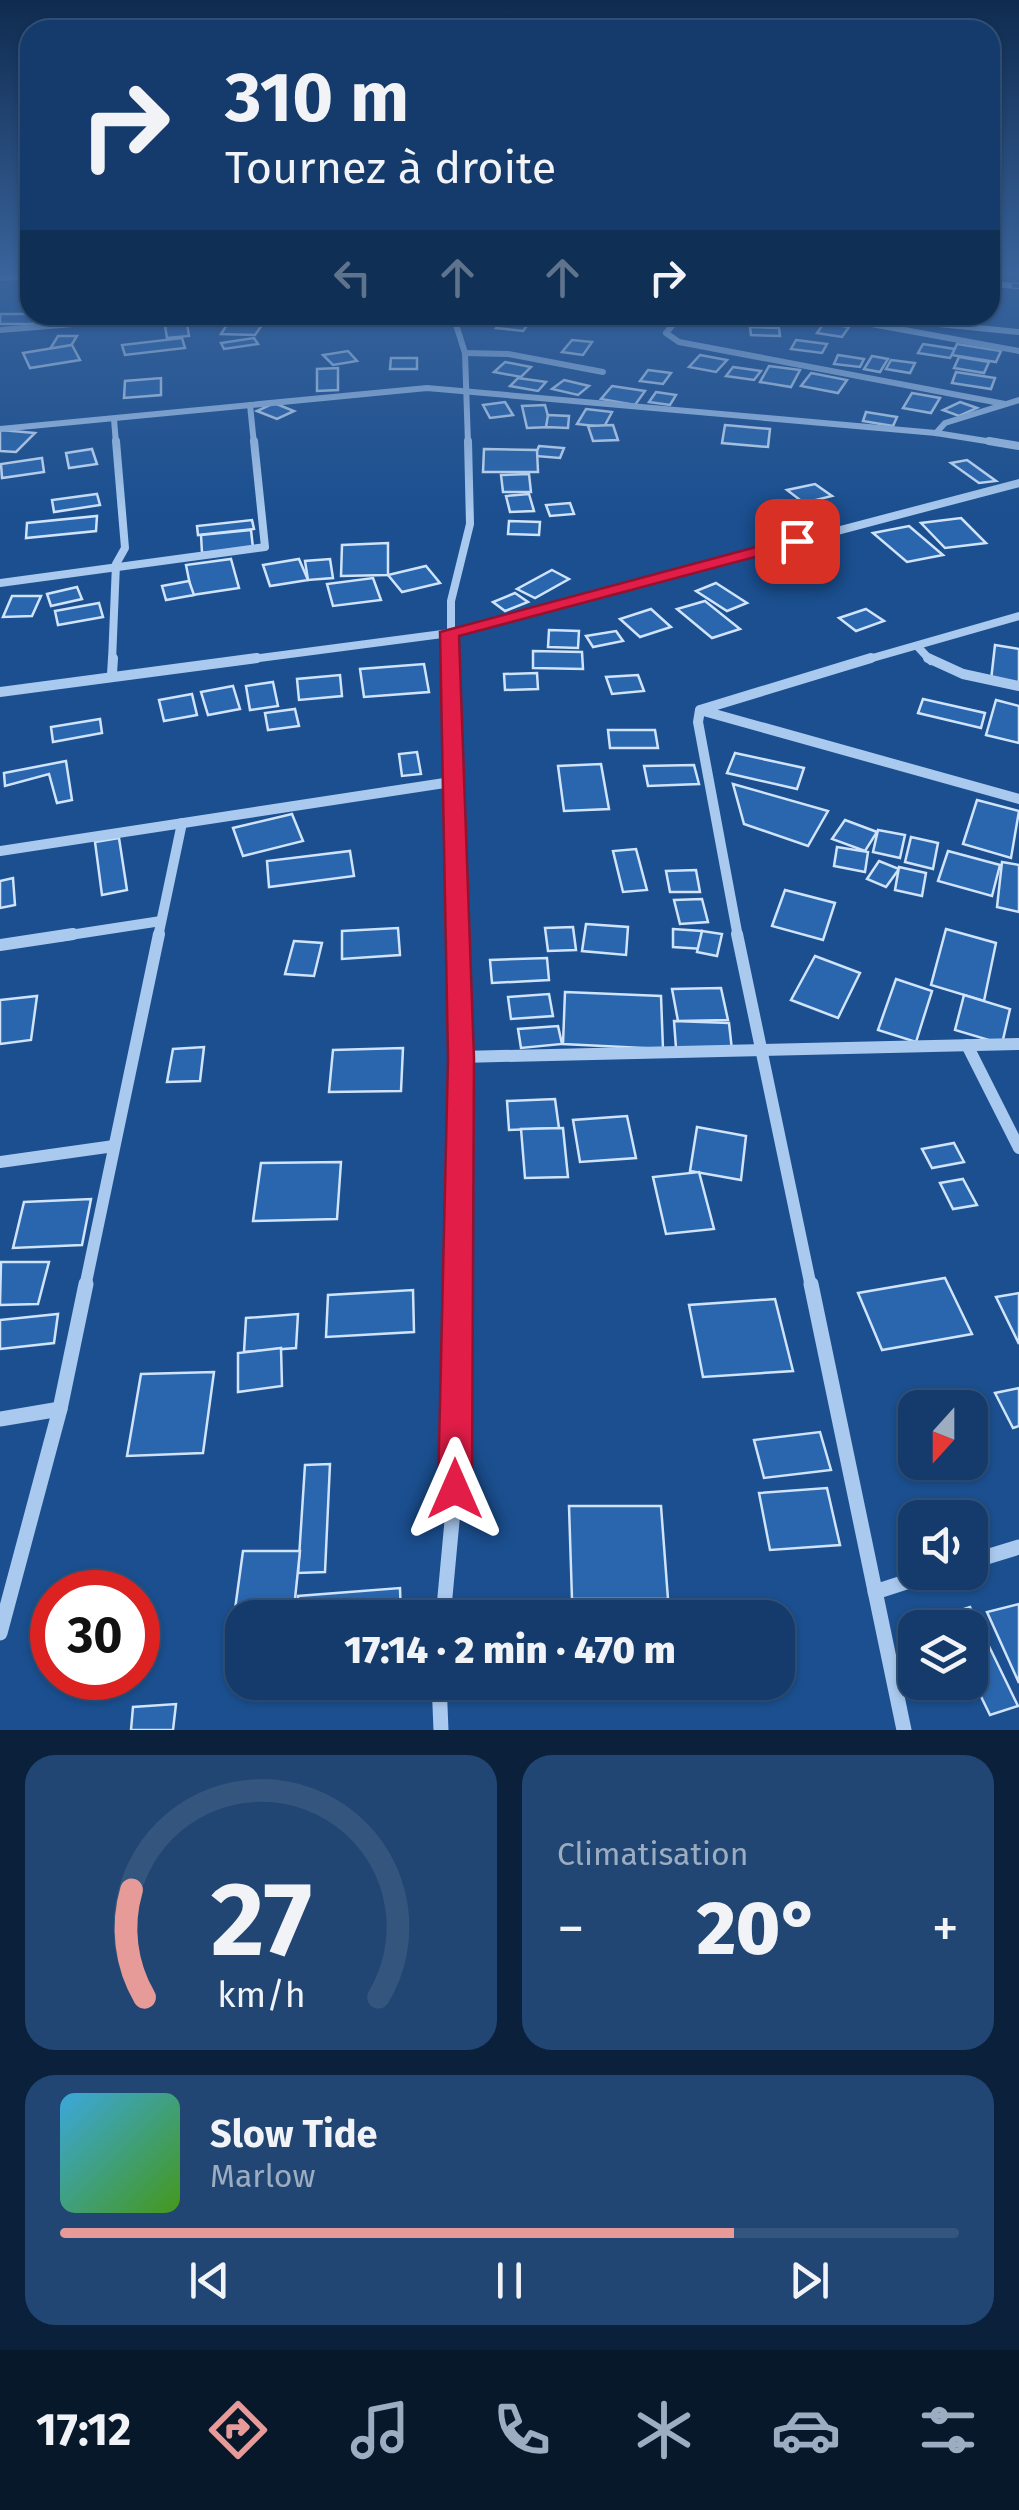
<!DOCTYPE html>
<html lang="fr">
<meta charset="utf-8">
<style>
body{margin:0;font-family:"Fira Sans",sans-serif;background:#214673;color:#f1f3f6;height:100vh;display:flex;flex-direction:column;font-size:38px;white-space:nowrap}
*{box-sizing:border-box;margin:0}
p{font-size:32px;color:#9dadc1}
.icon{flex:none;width:55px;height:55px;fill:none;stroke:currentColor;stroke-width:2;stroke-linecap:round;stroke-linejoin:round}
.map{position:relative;height:1730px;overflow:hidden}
.side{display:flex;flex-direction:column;gap:25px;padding:25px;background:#0b203b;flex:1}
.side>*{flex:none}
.hud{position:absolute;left:20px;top:20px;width:980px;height:305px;border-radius:30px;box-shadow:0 2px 8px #0004,0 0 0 2px #33557e;background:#143b6b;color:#f1f3f6;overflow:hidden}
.needle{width:65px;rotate:201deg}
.fabs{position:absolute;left:898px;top:1390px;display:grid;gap:20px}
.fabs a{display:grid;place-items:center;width:90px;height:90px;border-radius:20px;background:#143b6b;box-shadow:0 2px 8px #0004,0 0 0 2px #33557e;font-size:50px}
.speed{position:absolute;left:30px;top:1570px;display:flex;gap:20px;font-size:50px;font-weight:700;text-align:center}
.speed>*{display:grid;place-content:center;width:130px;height:130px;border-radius:50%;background:#143b6b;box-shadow:0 2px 8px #0004,0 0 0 2px #33557e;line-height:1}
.speed .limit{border:15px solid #d22;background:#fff;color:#111}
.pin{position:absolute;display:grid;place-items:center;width:85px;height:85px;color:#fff;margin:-42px;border-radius:20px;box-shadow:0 5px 15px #0006}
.me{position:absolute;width:110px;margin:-55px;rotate:0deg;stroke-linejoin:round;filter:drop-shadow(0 0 8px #0008)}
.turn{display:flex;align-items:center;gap:35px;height:210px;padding:0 40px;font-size:45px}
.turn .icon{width:130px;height:130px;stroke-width:2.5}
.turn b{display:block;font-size:70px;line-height:85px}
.lanes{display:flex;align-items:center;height:95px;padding:0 40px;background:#0003;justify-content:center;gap:50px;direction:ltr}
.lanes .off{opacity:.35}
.big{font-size:75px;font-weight:800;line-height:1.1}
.side .tile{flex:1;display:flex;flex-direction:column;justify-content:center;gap:15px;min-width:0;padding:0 35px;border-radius:30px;background:#214673}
.side .dial{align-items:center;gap:0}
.dial svg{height:260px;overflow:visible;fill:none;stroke:#33557e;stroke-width:7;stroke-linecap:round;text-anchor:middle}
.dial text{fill:#f1f3f6;stroke:none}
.song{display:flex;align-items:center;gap:30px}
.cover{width:120px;height:120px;border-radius:15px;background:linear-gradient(135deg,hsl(200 70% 55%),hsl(100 70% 35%))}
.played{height:10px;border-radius:5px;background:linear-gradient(90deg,#e69b98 75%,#33557e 75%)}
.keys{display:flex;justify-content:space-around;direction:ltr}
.heat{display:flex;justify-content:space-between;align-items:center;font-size:55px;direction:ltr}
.side .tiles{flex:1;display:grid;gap:25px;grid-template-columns:1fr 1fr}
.tile:last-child{grid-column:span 2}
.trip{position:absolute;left:225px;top:1600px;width:570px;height:100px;border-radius:30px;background:#143b6b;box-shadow:0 2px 8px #0004,0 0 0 2px #33557e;font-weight:800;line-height:100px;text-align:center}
.dock{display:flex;height:160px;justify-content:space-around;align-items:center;background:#08182b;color:#9dadc1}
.dock .icon{width:70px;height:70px}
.dock .selected{color:#e69b98}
.dock b{font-size:45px;color:#f1f3f6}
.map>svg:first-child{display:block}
</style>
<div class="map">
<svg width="1019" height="1730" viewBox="0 0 1019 1730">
<rect width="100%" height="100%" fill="#1b4f8f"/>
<g fill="#2a66ad" stroke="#cfe3fa" stroke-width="2.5">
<path d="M0,314H30L40,315L33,324H0Z"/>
<path d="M413,315L415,320L367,323L366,316Z"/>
<path d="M503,319L530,322L523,331L496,328Z"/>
<path d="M228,323L262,325L255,335L221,334Z"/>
<path d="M824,323L849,327L842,337L817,333Z"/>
<path d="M187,324L189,336L167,338L165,326Z"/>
<path d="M750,327L779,328L780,336L751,335Z"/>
<path d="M58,336H77L69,349H50Z"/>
<path d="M182,338L185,348L125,355L122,345Z"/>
<path d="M254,338L258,344L224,349L221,343Z"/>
<path d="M572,340L592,342L583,355L562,352Z"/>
<path d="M796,340L827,344L822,353L791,349Z"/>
<path d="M923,344L955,349L950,358L918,353Z"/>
<path d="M957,344L1001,351L996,362L952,355Z"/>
<path d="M72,345L80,360L30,368L23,353Z"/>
<path d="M348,351L357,361L333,365L323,355Z"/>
<path d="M700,355L727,360L716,372L689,367Z"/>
<path d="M838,355L864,359L860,367L834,364Z"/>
<path d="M872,356L888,359L880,372L864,369Z"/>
<path d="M959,357L989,362L984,373L954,368Z"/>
<path d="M391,358H417V369H390Z"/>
<path d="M891,360L915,363L910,373L886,369Z"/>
<path d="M505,362L531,367L521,377L494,372Z"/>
<path d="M769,366L800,370L791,387L760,382Z"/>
<path d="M733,367L761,371L754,380L726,376Z"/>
<path d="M338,368V390L317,391V369Z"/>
<path d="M648,370L671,373L663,384L640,381Z"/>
<path d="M956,372L995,378L991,389L952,383Z"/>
<path d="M811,373L847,380L838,393L801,386Z"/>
<path d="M161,378V395L124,398L125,381Z"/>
<path d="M518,378L546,382L538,391L510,386Z"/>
<path d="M564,380L589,386L578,395L552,389Z"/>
<path d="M612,386L645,391L635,405L601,399Z"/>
<path d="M656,392L676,395L670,405L649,402Z"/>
<path d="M912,393L940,398L931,413L903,408Z"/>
<path d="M505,402L513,415L490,418L483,405Z"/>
<path d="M960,402L977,408L959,416L943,410Z"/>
<path d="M274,403L294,411L277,419L257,411Z"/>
<path d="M545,405L551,427L527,428L522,406Z"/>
<path d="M586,409L612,412L604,427L577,424Z"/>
<path d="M866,412L897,417L893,426L863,421Z"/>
<path d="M548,415L569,416L568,428L546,427Z"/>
<path d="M613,425L618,440L593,441L588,426Z"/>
<path d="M725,425L770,429L768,447L722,443Z"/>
<path d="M0,431L1,430L35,433L16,452L0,451Z"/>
<path d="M539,446L564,448L560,458L535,456Z"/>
<path d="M92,449L97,464L69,468L66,453Z"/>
<path d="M484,449L537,450L538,472H483Z"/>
<path d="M42,458L44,472L2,478L1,464Z"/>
<path d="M967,460L996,481L979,483L951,463Z"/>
<path d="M529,474L531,492H503L501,475Z"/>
<path d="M815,484L832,496L804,503L787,490Z"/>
<path d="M97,494L100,505L54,512L52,500Z"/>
<path d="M529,494L534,511L510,512L506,496Z"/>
<path d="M570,503L574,514L550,516L546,505Z"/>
<path d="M97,516L96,531L26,538L27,523Z"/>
<path d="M961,518L986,543L945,548L921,523Z"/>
<path d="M252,520L254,529L198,535L197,526Z"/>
<path d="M509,521L540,522L539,535L508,534Z"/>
<path d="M909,526L943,555L907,562L873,533Z"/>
<path d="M251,530L253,548L202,553L201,535Z"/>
<path d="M388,543V575L341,576L342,545Z"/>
<path d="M231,559L239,588L192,595L186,565Z"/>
<path d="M299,559L308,580L270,586L263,565Z"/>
<path d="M330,559L333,578L308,580L305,561Z"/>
<path d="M426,566L440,583L402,592L388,575Z"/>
<path d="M552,570L569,579L535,598L517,589Z"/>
<path d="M373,578L381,600L333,606L327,584Z"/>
<path d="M189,581L194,595L166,600L162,586Z"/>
<path d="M716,583L747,603L727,611L696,591Z"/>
<path d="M77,587L82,599L51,606L47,594Z"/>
<path d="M515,593L528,602L505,611L493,602Z"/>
<path d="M12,596H41L32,616L3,617Z"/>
<path d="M705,601L740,629L712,638L677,609Z"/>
<path d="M99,603L103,617L58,625L55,611Z"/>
<path d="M651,609L671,627L640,637L620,619Z"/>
<path d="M866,609L884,621L856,631L839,618Z"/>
<path d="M549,630L579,631L578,648L548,647Z"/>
<path d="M616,631L623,641L593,647L586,636Z"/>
<path d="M995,645L1019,649V685L991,680Z"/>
<path d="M533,651L582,652L583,669L533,668Z"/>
<path d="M424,664L429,692L364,697L360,669Z"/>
<path d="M537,673L538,689L505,690L504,674Z"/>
<path d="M340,675L342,696L299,700L297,679Z"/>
<path d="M638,675L644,691L612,694L606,677Z"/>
<path d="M273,682L278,706L250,710L246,686Z"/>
<path d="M233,686L240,709L208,715L201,692Z"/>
<path d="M192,694L197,715L164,721L159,700Z"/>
<path d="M923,699L985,713L981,728L918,713Z"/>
<path d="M996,700L1019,706V743L986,735Z"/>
<path d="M295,709L299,726L268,730L265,713Z"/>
<path d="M100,719L102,733L53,742L51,727Z"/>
<path d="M608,730H655L658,748H610Z"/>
<path d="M417,752L421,774L402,776L399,754Z"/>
<path d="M735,753L804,768L797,789L727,773Z"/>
<path d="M66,761L72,800L57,803L49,774L5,786L4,773Z"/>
<path d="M601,764L609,809L564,811L558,766Z"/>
<path d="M694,765L699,784L648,786L644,766Z"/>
<path d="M733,784L828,811L808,846L744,824Z"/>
<path d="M977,800L1019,811L1011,858L963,844Z"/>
<path d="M292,814L303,841L243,856L233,828Z"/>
<path d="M845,820L877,832L865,851L832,839Z"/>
<path d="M878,830L905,835L900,858L873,852Z"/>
<path d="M911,837L938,843L933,869L905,862Z"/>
<path d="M119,838L127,890L102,895L95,842Z"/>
<path d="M837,847L868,852L865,872L834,866Z"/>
<path d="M636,849L647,890L623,892L613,851Z"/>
<path d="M350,851L354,876L269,887L267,861Z"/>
<path d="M948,851L1000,865L992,896L938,881Z"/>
<path d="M879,861L899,869L886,887L867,879Z"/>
<path d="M1002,862L1019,865V912L997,907Z"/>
<path d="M899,867L926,873L922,896L895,890Z"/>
<path d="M696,870L700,892H670L666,871Z"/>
<path d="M13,878L15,905L0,908V881Z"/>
<path d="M785,890L835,903L823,940L772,926Z"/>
<path d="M702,899L708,922L680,924L674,900Z"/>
<path d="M586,924L628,927L626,955L582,951Z"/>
<path d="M573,927L576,950L548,951L545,928Z"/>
<path d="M398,928L400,955L342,959V931Z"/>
<path d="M673,929L702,931L703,949L673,947Z"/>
<path d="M946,929L996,943L984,1001L931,985Z"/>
<path d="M702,931L722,934L717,956L697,952Z"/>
<path d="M294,941L322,943L314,976L285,974Z"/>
<path d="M815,956L860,973L838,1018L791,1000Z"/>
<path d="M547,958L549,980L492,983L490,960Z"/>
<path d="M896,979L932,991L916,1042L878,1030Z"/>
<path d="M721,988L728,1020L678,1021L672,989Z"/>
<path d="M565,992L661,996L663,1049L563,1044Z"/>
<path d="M549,994L553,1016L511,1019L508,997Z"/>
<path d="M964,995L1010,1009L1002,1044L955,1030Z"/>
<path d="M37,996L31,1040L0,1044V1000Z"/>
<path d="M674,1021L729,1023L732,1050L676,1048Z"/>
<path d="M558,1026L562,1044L521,1048L518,1029Z"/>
<path d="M204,1047L200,1081L167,1082L173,1049Z"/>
<path d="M403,1048L401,1091L329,1092L333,1050Z"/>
<path d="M555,1099L559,1128L509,1130L507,1101Z"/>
<path d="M627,1116L636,1158L580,1162L573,1120Z"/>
<path d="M697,1127L746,1136L741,1180L690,1171Z"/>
<path d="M563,1128L568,1177L525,1178L521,1129Z"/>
<path d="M954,1143L964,1162L932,1168L922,1149Z"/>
<path d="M341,1162L337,1219L253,1221L261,1163Z"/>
<path d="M699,1172L714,1229L666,1234L653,1177Z"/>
<path d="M963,1179L977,1205L953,1209L940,1183Z"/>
<path d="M91,1199L82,1245L13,1248L24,1202Z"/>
<path d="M1,1262H49L38,1304L0,1305Z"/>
<path d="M945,1278L972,1334L882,1350L858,1293Z"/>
<path d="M413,1290L414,1332L326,1337L328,1295Z"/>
<path d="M1019,1293V1344L996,1297Z"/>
<path d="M775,1299L793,1371L703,1377L689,1305Z"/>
<path d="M58,1314L54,1343L0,1349V1320Z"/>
<path d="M298,1314L296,1348L244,1352L246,1318Z"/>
<path d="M281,1348L282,1386L238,1392V1353Z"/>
<path d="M214,1372L203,1453L127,1456L141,1374Z"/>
<path d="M1019,1388V1426L1013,1428L995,1393Z"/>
<path d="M820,1432L831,1470L764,1478L754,1440Z"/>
<path d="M330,1464L325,1572L298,1573L305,1465Z"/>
<path d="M827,1488L840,1545L770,1550L759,1493Z"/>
<path d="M569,1506H661L668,1599H572Z"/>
<path d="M243,1551H300L293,1618H242V1631H232Z"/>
<path d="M400,1588L401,1618H297L298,1596Z"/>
<path d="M1019,1604V1683L987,1612Z"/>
<path d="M970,1607L1018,1706L990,1715L970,1674V1628H948L943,1616Z"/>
<path d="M176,1704L173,1730H131L133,1707Z"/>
</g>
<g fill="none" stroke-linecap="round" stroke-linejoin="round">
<g stroke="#a9c9ee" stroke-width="6">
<path d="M0,278L30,276"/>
<path d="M453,315L465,353L468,444"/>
<path d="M681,315L666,333L679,342L1005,404"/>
<path d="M822,315L1019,351"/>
<path d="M858,316L1019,332"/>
<path d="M0,330L148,318"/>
<path d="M465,353L508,354L603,372"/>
<path d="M250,405L254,444"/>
<path d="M114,419L116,444"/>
<path d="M0,429L427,388L936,433L1005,444"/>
<path d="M936,433L945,423L1019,400"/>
</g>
<g stroke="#a9c9ee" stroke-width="8">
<path d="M989,441L1019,446"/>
<path d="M0,583L265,547L254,441"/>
<path d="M918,647L931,661"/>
<path d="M112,661L116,564L125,548L116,441"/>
<path d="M237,661L450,633L1019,483"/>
<path d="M451,661V601L470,524L468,441"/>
<path d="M862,661L1019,616"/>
</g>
<g stroke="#a9c9ee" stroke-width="10">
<path d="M451,658L458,937"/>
<path d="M928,658L963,674L1019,686"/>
<path d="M112,674L113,658"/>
<path d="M0,692L257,658"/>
<path d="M700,710L1019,799"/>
<path d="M0,851L451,782"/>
<path d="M57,937L161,921"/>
<path d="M158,937L182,823"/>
<path d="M738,937L698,722L700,710L871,658"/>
</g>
<g stroke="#a9c9ee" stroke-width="12">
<path d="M458,934V1287"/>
<path d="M737,934L811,1287"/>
<path d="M0,945L73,934"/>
<path d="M967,1045L1019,1148"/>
<path d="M461,1057L1019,1044"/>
<path d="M0,1162L114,1146"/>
<path d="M85,1287L159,934"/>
</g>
<g stroke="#a9c9ee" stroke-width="15">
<path d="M811,1284L904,1730"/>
<path d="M0,1419L60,1409"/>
<path d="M970,1562L1019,1547"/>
<path d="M875,1592L937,1572"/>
<path d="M443,1618L455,1489L458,1284"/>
<path d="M0,1633L60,1409L86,1284"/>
<path d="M439,1682L441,1730"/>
</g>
<g stroke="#fff" stroke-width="6">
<path id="rail" d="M990,284L1019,286"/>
</g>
<use href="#rail" stroke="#1b4f8f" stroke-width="4" stroke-dasharray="11" stroke-linecap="butt"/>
</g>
<linearGradient id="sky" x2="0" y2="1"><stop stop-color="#0f2b4f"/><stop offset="0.53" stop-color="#39639b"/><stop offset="1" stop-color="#39639b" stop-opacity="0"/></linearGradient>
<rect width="1019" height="514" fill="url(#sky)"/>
<path fill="#e11d48" stroke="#92132f" stroke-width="2.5" d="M797,536L803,537V544L459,636L474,1058L472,1489L467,1501L455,1506L443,1501L438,1489L448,1058L440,632Z"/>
</svg>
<div class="fabs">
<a><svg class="needle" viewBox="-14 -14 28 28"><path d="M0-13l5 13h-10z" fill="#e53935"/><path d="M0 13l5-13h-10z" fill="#9dadc1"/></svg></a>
<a><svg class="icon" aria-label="sound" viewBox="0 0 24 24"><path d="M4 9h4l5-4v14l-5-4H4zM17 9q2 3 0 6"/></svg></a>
<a><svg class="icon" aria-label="layers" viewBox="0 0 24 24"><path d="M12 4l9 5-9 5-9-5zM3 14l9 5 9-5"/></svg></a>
</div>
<div class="speed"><div class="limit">30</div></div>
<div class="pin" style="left:797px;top:541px;background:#d93025"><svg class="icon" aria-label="arrive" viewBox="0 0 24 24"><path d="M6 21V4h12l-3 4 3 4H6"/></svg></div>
<svg class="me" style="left:455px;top:1489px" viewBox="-20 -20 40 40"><path d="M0-17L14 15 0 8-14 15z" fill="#e11d48" stroke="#fff" stroke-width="4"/></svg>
<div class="trip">17:14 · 2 min · 470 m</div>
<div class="hud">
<div class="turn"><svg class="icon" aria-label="right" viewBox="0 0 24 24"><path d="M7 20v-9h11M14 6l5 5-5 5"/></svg><div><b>310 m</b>Tournez à droite</div></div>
<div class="lanes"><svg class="icon off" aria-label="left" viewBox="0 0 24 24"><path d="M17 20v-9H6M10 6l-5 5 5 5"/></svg><svg class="icon off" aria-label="ahead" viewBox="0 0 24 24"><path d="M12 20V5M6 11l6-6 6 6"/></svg><svg class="icon off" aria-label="ahead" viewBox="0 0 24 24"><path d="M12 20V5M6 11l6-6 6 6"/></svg><svg class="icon" aria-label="right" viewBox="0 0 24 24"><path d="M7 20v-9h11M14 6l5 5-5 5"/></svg></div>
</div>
</div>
<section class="side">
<div class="tiles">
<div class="tile dial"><svg viewBox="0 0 100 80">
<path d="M14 69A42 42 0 1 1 86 69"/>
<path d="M14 69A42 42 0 0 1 10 36" stroke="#e69b98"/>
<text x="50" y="56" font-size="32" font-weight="700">27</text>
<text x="50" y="72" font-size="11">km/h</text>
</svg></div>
<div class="tile"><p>Climatisation</p>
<div class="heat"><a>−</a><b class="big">20°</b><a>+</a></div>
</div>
<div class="tile">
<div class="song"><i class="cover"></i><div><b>Slow Tide</b><p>Marlow</p></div></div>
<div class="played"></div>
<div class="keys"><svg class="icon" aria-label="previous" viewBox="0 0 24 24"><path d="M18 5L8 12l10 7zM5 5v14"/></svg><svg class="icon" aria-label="pause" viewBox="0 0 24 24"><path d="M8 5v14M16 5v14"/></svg><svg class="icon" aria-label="next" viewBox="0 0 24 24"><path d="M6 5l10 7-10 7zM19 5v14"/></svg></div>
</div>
</div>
</section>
<nav class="dock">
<b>17:12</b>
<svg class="icon selected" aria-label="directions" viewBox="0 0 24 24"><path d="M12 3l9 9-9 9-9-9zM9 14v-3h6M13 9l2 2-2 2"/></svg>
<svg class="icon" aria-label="music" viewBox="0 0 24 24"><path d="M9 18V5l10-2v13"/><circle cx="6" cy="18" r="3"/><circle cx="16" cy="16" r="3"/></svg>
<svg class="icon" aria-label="phone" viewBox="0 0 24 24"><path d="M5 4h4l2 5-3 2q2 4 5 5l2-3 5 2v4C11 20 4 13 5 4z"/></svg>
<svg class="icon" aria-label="climate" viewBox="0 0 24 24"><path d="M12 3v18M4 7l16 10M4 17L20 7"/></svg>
<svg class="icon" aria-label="car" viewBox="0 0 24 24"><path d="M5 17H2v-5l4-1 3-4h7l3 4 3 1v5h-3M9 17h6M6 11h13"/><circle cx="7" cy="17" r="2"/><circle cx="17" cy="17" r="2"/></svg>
<svg class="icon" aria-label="filters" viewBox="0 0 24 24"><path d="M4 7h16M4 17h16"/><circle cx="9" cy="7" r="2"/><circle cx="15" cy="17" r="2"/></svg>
</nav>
